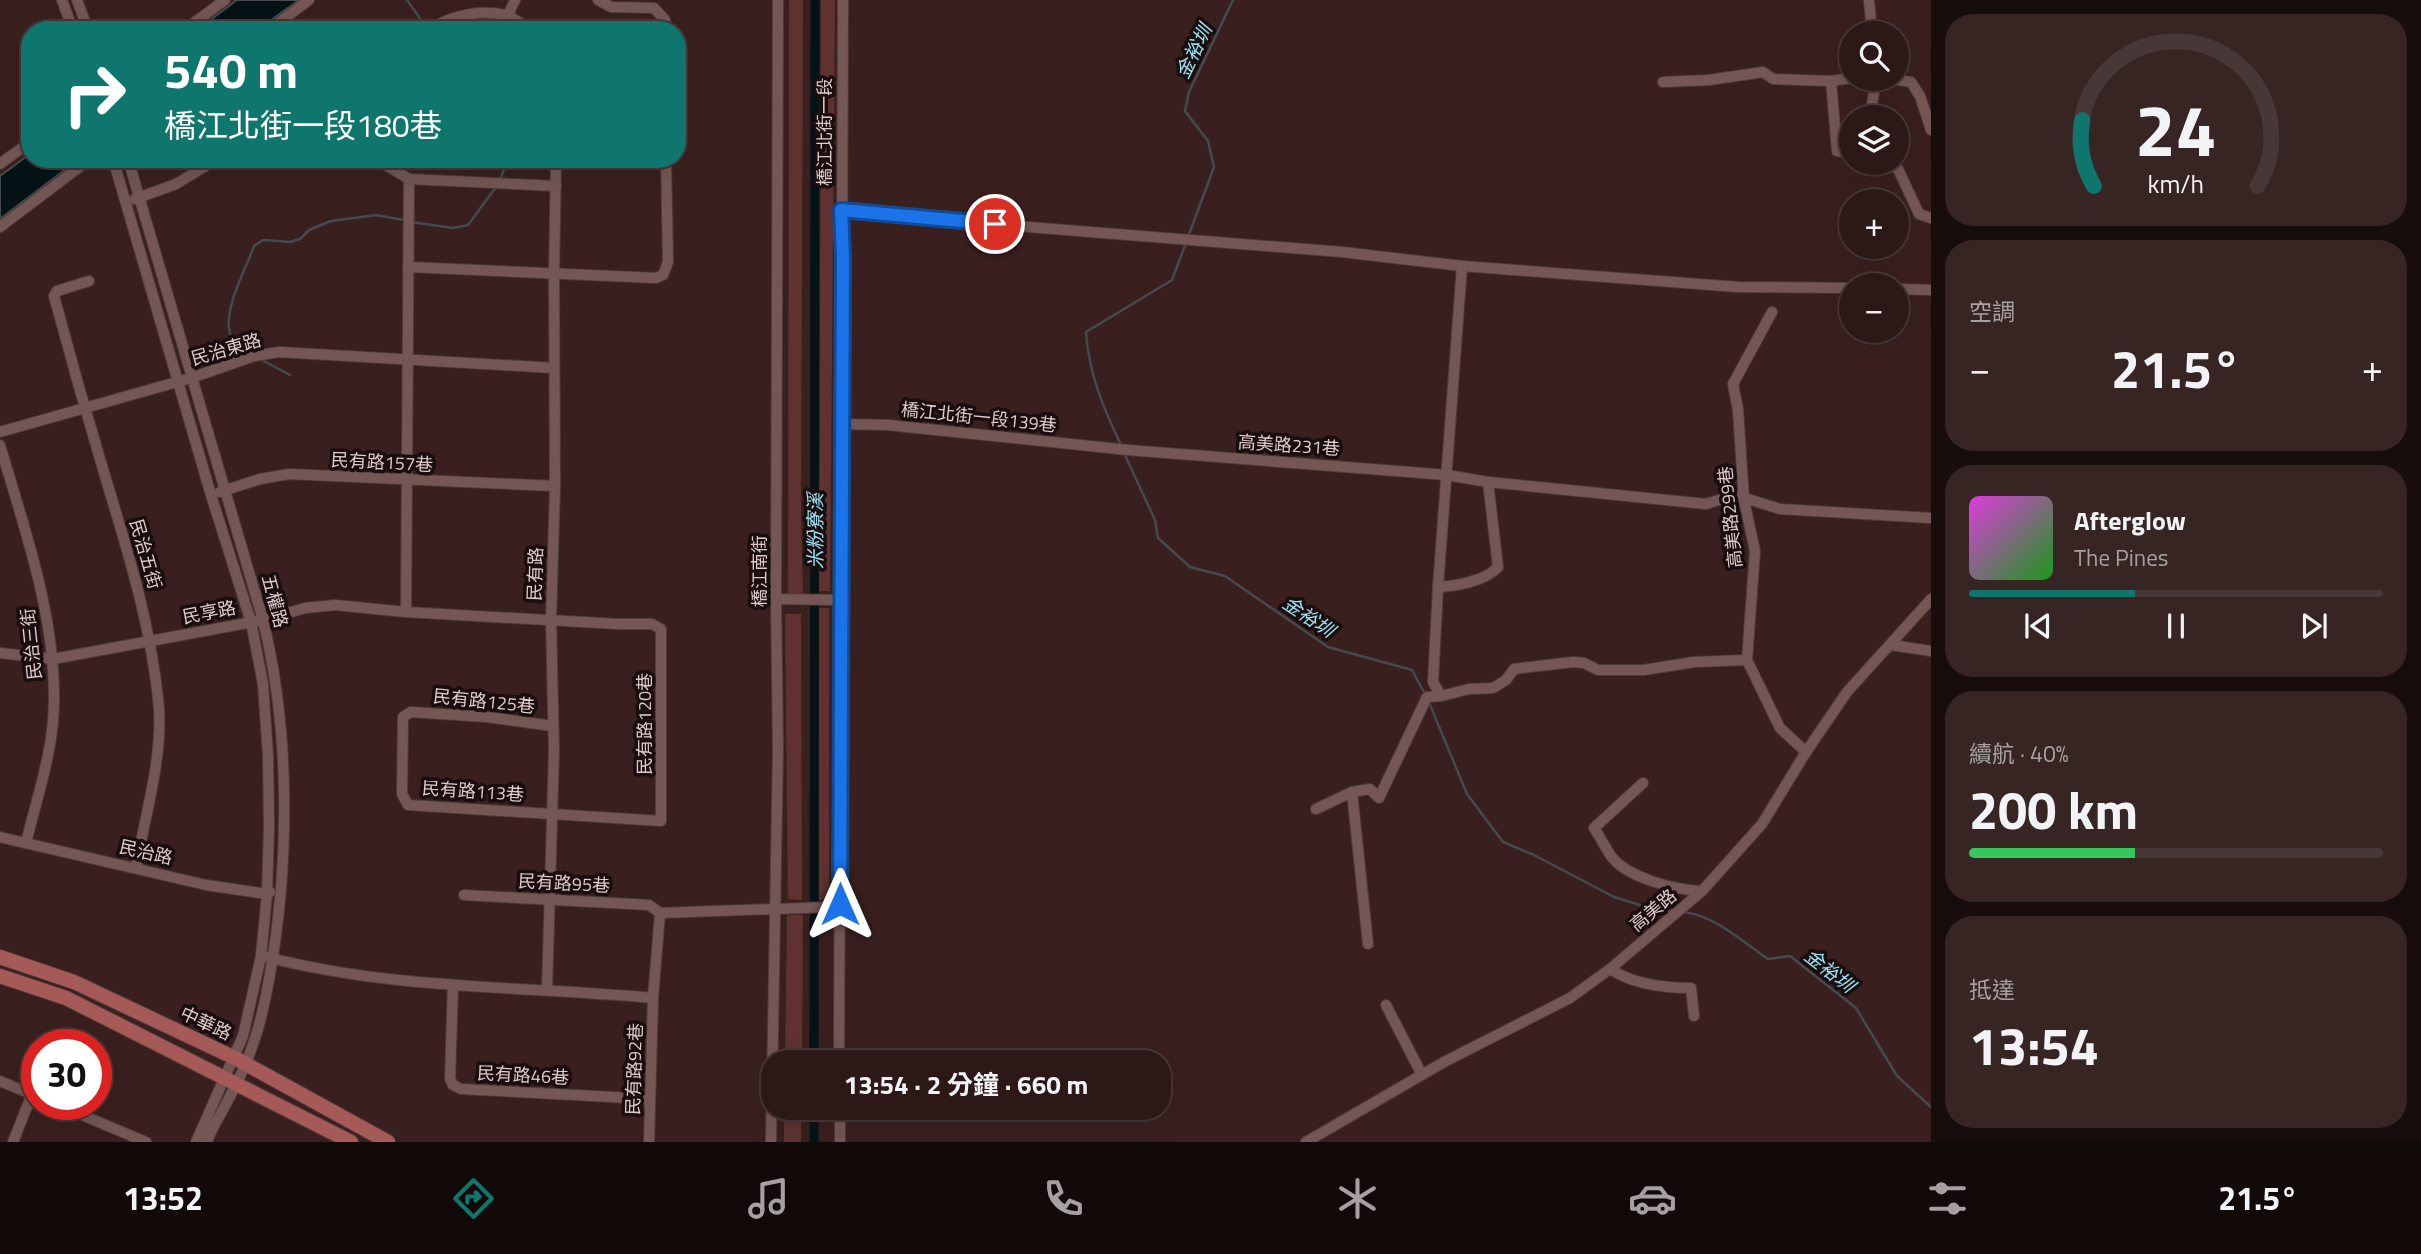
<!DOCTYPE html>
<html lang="zh-TW">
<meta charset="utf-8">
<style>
body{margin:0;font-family:"Titillium Web","Noto Sans TC",sans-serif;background:#372524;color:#f1f3f6;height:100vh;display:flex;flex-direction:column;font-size:26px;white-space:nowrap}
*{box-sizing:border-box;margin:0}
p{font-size:23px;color:#a6a0a1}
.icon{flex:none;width:38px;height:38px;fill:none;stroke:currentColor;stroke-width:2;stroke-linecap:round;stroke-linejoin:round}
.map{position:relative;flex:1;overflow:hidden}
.drawer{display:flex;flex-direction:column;gap:14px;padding:14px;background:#180d0d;width:490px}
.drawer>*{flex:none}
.hud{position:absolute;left:21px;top:21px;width:665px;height:147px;border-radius:28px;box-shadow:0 7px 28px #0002,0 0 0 2px #473736;background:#0f766e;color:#fff;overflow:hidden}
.fabs{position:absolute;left:1839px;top:21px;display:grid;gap:14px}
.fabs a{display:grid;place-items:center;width:70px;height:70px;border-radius:50%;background:#2b1817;box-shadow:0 7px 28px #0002,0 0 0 2px #473736;font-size:35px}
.speed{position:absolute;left:21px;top:1029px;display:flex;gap:14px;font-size:35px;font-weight:700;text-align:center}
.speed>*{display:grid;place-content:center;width:91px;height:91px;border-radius:50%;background:#2b1817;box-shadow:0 7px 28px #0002,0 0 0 2px #473736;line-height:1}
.speed .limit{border:10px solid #d22;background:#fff;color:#111}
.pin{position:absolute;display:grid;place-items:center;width:60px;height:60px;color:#fff;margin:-30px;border:4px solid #fff;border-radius:50%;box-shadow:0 2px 7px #0007}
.me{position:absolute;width:77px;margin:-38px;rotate:0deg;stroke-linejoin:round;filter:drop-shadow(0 0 5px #0008)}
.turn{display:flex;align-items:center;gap:24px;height:147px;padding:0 28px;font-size:32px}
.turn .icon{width:91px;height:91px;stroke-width:2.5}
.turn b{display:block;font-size:49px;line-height:60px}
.big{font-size:52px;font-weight:700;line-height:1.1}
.drawer .widget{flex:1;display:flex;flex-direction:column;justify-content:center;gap:10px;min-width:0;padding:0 24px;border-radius:28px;background:#372524}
.drawer .dial{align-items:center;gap:0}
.dial svg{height:182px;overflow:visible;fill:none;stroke:#473736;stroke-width:7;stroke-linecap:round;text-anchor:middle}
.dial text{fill:#f1f3f6;stroke:none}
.song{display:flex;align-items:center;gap:21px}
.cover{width:84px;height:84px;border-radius:10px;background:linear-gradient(135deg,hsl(300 70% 55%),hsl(120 70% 35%))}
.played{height:7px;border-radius:4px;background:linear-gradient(90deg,#0f766e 40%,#473736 40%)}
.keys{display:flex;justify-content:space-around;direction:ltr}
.heat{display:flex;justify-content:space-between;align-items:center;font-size:38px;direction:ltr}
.charge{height:10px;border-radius:5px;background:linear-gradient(90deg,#34c759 40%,#473736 0)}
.trip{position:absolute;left:761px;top:1050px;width:410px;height:70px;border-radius:28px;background:#2b1817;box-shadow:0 7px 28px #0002,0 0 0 2px #473736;font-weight:700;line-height:70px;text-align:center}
.menu{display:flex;height:112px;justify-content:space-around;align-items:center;background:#110a09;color:#a6a0a1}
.menu .icon{width:49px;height:49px}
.menu .active{color:#0f766e}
.menu b{font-size:32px;color:#f1f3f6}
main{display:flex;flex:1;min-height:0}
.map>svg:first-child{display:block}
</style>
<main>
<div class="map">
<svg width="1931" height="1142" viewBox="0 0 1931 1142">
<rect width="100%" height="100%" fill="#39201f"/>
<g fill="#5f3230">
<path d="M789,0H803L801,520L803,597L788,598Z"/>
<path d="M821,0H835L830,591H819Z"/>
<path d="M819,608H829V898L819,900Z"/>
<path d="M785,614H801L802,900L788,899Z"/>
<path d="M787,915H803L802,1062H785Z"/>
<rect x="784" y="1108" width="17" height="34"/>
</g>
<g fill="#061316" stroke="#474a4c" stroke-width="2">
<path d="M237,0H299L257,30H197Z"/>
<path d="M30,154V159H79L0,219V176Z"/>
</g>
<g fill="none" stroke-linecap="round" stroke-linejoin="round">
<g stroke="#474a4c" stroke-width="2.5">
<path d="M407,0L426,27"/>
<path d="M499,181L504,170V159"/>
<path d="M411,222L453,228L468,225L496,187"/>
<path d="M1188,237L1214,167L1208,141L1185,111L1189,92L1233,0"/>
<path d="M249,355C244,351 237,345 233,340C218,316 246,270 254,246L263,240L290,242L300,239L309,230L331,221L376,215L404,220"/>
<path d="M262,360L290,375"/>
<path d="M1121,445C1103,407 1089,375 1086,332L1172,280L1186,243"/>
<path d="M1125,455L1155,520L1158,538L1190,567L1225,576L1328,647L1412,670L1425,694"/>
<path d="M1428,700L1467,794L1503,842L1534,855L1614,897L1656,910L1673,911"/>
<path d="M1683,912C1714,915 1743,942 1768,959L1790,956L1856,1008L1897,1076L1931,1107"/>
</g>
<g stroke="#061316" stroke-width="9">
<path d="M814,1062L815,0"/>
<path d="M814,1142V1108"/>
</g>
<g stroke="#513c3b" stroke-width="12">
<g id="minor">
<path d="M62,0L73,30"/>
<path d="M77,0L88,30"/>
<path d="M598,0L611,7L654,8L665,20L667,30"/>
<path d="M1869,0L1872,33"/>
<path d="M508,15L515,0"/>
<path d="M184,30L225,0"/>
<path d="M269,30L309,0"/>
<path d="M428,30C451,16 479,9 505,15C514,17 522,25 530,30"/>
<path d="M1852,78L1831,81L1837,151L1852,153"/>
<path d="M1893,79L1911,82L1920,96L1931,130"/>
<path d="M1663,82L1709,80L1763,72L1773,79L1831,81"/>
<path d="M1870,117L1876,79"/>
<path d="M113,159L211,495L251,622L263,684L268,756L269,826L267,894L261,956L243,1036L196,1142"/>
<path d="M128,159L263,620C290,730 290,861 270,974C266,996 262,1019 254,1041C247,1063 237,1084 226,1104C220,1116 211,1129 207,1142"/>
<path d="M376,159L409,179L556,186"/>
<path d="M1886,163L1898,169L1919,214L1931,218"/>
<path d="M0,164L30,142"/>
<path d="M135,199L176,184L217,159"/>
<path d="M841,210L917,218L1342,252L1462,266L1738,287L1852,288"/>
<path d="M0,227L90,159"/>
<path d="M408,267L656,278L663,275L668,262L666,159"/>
<path d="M89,281L57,291L54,296C70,356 87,416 105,476C128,552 152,629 159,709C162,761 145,816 136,867"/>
<path d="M1897,289L1931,290"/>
<path d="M1772,312L1733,384L1738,410L1744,500L1755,551L1747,660L1780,728L1806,752"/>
<path d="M842,424L888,425L1128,450L1447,475L1488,482L1706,504L1735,495L1780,509L1931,518"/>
<path d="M0,432L191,378L254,356L279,352L554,368"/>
<path d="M0,445C24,528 55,613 54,701C54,749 37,797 26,843"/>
<path d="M220,492L260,479L289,474L555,486"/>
<path d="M1438,587C1456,586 1486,581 1498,567L1488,482"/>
<path d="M776,599L841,600"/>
<path d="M406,612L409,179"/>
<path d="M1891,645L1931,651"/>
<path d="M0,653L53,659L263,620L305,608L335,605L406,612L618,624H652L661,629V821L408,805L402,794L403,717L411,712L487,717L553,726"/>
<path d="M1441,696L1433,682L1438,587L1462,266"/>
<path d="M1643,783L1594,828C1600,837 1605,847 1611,856C1627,878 1676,890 1702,891"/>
<path d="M1352,792L1368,944"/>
<path d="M1316,809L1352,792L1370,789L1379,798L1427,697L1441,696L1469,689L1493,688L1506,680L1514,669L1573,662L1584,663L1598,670H1644L1694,662L1747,660"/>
<path d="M0,837L206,885L267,894L270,892"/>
<path d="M464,895L649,905L660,913"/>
<path d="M660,913L831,907L840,904"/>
<path d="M267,957C393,990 524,986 653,998"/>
<path d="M1610,969C1633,984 1664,988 1691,988L1694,1016"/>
<path d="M453,985L450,1079L453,1085L461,1089L650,1099"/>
<path d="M547,990L554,751L551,620L555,486L554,275L556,159"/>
<path d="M1386,1005L1422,1075"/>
<path d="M839,1062L843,0"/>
<path d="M0,1081L36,1096"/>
<path d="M56,1104L146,1142"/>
<path d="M840,1108V1142"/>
<path d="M13,1142L32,1094"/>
<path d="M649,1142L653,998L660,913"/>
<path d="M771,1142L778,749L776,599L778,0"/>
<path d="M1306,1142L1444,1062L1570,998L1610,969L1702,891L1762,824L1806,752L1847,692L1931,599"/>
</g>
</g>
<g stroke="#513c3b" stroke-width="16">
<g id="major">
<path d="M0,957L74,982L235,1058L388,1142"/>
<path d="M0,976L66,998L351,1142"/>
</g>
</g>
<use href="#minor" stroke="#745755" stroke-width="10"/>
<use href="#major" stroke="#a55a58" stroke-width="14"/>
</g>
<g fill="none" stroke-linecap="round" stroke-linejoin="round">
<g stroke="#114b97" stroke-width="18">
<path id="route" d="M840,904L843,256L841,210L995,224"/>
</g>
<use href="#route" stroke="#1a73e8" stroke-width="12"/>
</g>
<g text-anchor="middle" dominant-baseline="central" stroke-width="7" stroke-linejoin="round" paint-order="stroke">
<g font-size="18" fill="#decccb" stroke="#190d0d">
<text transform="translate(824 132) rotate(-90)">橋江北街一段</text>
<text transform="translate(226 349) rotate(-16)">民治東路</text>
<text transform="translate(979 417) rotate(6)">橋江北街一段139巷</text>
<text transform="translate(1289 445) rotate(4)">高美路231巷</text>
<text transform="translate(382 462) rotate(3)">民有路157巷</text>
<text transform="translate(1730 517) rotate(-96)">高美路299巷</text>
<text transform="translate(146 554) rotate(74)">民治五街</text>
<text transform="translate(759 571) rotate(-90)">橋江南街</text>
<text transform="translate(535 574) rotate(-88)">民有路</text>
<text transform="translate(275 601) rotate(75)">五權路</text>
<text transform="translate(209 612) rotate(-11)">民享路</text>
<text transform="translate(31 644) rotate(-96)">民治三街</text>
<text transform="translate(484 701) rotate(6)">民有路125巷</text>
<text transform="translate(644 724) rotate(-90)">民有路120巷</text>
<text transform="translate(473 791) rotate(4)">民有路113巷</text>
<text transform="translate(146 852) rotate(13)">民治路</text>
<text transform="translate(564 883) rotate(3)">民有路95巷</text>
<text transform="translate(1653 910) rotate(-40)">高美路</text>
<text transform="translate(206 1023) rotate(25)">中華路</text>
<text transform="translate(634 1069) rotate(-88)">民有路92巷</text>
<text transform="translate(523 1075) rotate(3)">民有路46巷</text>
</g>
<g font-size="19" font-style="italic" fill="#9ae3f7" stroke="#190d0d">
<text transform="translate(1193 51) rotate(-64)">金裕圳</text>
<text transform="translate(814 531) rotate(-90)">米粉寮溪</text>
<text transform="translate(1309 616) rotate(34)">金裕圳</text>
<text transform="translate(1830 970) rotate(38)">金裕圳</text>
</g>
</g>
</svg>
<div class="fabs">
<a><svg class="icon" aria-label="search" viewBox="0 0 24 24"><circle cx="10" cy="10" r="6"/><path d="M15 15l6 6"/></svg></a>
<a><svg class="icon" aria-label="layers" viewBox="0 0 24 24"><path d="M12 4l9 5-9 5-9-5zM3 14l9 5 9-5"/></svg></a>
<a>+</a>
<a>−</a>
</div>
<div class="speed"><div class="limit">30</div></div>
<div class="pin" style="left:995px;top:224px;background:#d93025"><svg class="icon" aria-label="arrive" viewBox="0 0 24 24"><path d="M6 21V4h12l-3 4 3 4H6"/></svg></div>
<svg class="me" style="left:840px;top:904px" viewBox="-20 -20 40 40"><path d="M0-17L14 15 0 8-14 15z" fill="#1a73e8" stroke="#fff" stroke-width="4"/></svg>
<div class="trip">13:54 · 2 分鐘 · 660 m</div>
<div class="hud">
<div class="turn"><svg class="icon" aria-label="right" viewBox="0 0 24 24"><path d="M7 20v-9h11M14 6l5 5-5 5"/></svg><div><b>540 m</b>橋江北街一段180巷</div></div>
</div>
</div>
<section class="drawer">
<div class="widget dial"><svg viewBox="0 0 100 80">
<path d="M14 69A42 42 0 1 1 86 69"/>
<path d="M14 69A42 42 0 0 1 9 40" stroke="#0f766e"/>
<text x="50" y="56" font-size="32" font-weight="700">24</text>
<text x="50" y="72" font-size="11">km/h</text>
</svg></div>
<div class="widget"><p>空調</p>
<div class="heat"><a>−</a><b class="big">21.5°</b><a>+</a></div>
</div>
<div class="widget">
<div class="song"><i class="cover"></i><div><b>Afterglow</b><p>The Pines</p></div></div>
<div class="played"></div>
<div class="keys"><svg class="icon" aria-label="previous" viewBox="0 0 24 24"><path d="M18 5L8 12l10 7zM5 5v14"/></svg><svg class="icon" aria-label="pause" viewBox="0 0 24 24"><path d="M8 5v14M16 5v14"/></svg><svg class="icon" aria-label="next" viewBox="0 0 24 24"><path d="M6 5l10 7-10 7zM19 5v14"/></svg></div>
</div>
<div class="widget"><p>續航 · 40%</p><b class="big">200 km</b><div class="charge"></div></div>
<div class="widget"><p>抵達</p><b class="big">13:54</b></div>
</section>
</main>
<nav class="menu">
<b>13:52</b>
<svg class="icon active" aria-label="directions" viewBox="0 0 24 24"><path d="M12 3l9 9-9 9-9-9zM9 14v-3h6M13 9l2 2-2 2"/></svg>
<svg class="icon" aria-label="music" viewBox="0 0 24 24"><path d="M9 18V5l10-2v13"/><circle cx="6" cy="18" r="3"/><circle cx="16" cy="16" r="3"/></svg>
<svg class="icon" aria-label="phone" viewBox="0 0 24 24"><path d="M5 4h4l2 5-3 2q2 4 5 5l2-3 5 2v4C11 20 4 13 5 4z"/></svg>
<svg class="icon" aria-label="climate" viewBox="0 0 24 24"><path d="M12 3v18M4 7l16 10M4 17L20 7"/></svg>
<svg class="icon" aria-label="car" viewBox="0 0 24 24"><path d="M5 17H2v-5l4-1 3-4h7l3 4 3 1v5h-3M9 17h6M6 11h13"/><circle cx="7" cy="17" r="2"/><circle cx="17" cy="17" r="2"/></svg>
<svg class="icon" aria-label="filters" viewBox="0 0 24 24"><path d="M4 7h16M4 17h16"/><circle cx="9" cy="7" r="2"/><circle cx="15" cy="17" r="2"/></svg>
<b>21.5°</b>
</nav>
